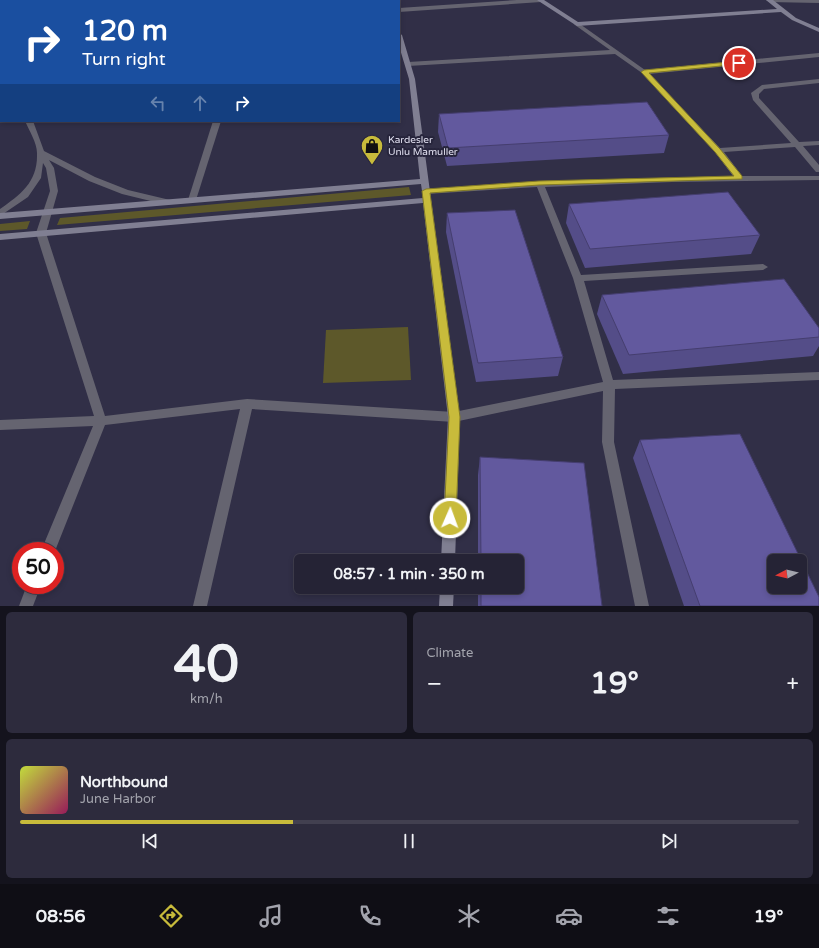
<!DOCTYPE html>
<meta charset="utf-8">
<style>
body{margin:0;font-family:"Varela Round",sans-serif;background:#2d2b3d;color:#f1f3f6;height:100vh;display:flex;flex-direction:column;font-size:15px;white-space:nowrap}
*{box-sizing:border-box;margin:0}
p{font-size:13px;color:#a3a4ad}
.icon{flex:none;width:22px;height:22px;fill:none;stroke:currentColor;stroke-width:2;stroke-linecap:round;stroke-linejoin:round}
.map{position:relative;height:606px;overflow:hidden}
.details{display:flex;flex-direction:column;gap:6px;padding:6px;background:#14131d;flex:1}
.details>*{flex:none}
.banner{position:absolute;left:0px;top:0px;width:400px;height:122px;box-shadow:0 2px 6px #0003,0 0 0 1px #424050;background:#1a4fa0;color:#fff;overflow:hidden}
.needle{width:26px;rotate:263deg}
.controls{position:absolute;left:767px;top:554px;display:grid;gap:8px}
.controls a{display:grid;place-items:center;width:40px;height:40px;border-radius:6px;background:#252335;box-shadow:0 2px 6px #0003,0 0 0 1px #424050;font-size:20px}
.speed{position:absolute;left:12px;top:542px;display:flex;gap:8px;font-size:20px;font-weight:700;text-align:center}
.speed>*{display:grid;place-content:center;width:52px;height:52px;border-radius:50%;background:#252335;box-shadow:0 2px 6px #0003,0 0 0 1px #424050;line-height:1}
.speed .limit{border:6px solid #d22;background:#fff;color:#111}
.pin{position:absolute;display:grid;place-items:center;width:34px;height:34px;color:#fff;margin:-17px;border:2px solid #fff;border-radius:50%;box-shadow:0 1px 4px #0007}
.me{position:absolute;width:44px;margin:-22px;rotate:2deg;stroke-linejoin:round;filter:drop-shadow(0 0 3px #0008)}
.turn{display:flex;align-items:center;gap:14px;height:84px;padding:0 16px;font-size:18px}
.turn .icon{width:52px;height:52px;stroke-width:2.5}
.turn b{display:block;font-size:28px;line-height:34px}
.lanes{display:flex;align-items:center;height:38px;padding:0 16px;background:#0003;justify-content:center;gap:20px;direction:ltr}
.lanes .off{opacity:.35}
.big{font-size:30px;font-weight:700;line-height:1.1}
.details .tile{flex:1;display:flex;flex-direction:column;justify-content:center;gap:6px;min-width:0;padding:0 14px;border-radius:6px;background:#2d2b3d}
.details .dial{align-items:center;gap:0}
.dial b{font-size:52px;line-height:1}
.song{display:flex;align-items:center;gap:12px}
.cover{width:48px;height:48px;border-radius:6px;background:linear-gradient(135deg,hsl(70 70% 55%),hsl(330 70% 35%))}
.played{height:4px;border-radius:2px;background:linear-gradient(90deg,#c8bb3b 35%,#424050 35%)}
.keys{display:flex;justify-content:space-around;direction:ltr}
.heat{display:flex;justify-content:space-between;align-items:center;font-size:22px;direction:ltr}
.details .tiles{flex:1;display:grid;gap:6px;grid-template-columns:1fr 1fr}
.tile:last-child{grid-column:span 2}
.trip{position:absolute;left:294px;top:554px;width:230px;height:40px;border-radius:6px;background:#252335;box-shadow:0 2px 6px #0003,0 0 0 1px #424050;font-weight:700;line-height:40px;text-align:center}
.menu{display:flex;height:64px;justify-content:space-around;align-items:center;background:#0f0e15;color:#a3a4ad}
.menu .icon{width:28px;height:28px}
.menu .active{color:#c8bb3b}
.menu b{font-size:18px;color:#f1f3f6}
.map>svg:first-child{display:block}
</style>
<div class="map">
<svg width="819" height="606" viewBox="0 0 819 606">
<rect width="100%" height="100%" fill="#312f47"/>
<g fill="#5d582a">
<path d="M409,187L411,195L57,225L60,218Z"/>
<path d="M30,221L27,229L0,231V224Z"/>
<path d="M408,327L411,380L323,383L326,330Z"/>
</g>
<g fill="none" stroke-linecap="round" stroke-linejoin="round">
<g fill="#656470" fill-rule="evenodd">
<rect x="150" y="0" width="6" height="1"/>
<path d="M517,0H544L541,2L399,12V8Z"/>
<path d="M766,0H819V3L769,2Z"/>
<rect x="0" y="12" width="1" height="4"/>
<path d="M577,22L645,70L819,53V57L649,74L720,148L791,143L753,100L751,93L762,85L819,79V83L764,89L759,94V98L799,142L819,141V145L803,146L819,165V172H816L795,147L724,152L742,176H819V180L672,182L545,187L581,275L763,264L768,267L763,270L584,281L613,380L819,372V380L615,389L614,442L649,606H635L602,442L603,391L454,422L252,409L207,606H193L240,409L105,425L55,551H41L93,426L0,430V420L94,416L36,233L50,191L46,168L43,163L41,178L28,197L0,216V209C21,194 38,182 37,153C37,143 29,130 25,121H33L44,151L95,177L128,190L170,200L171,202L167,205L122,194L89,181L49,160L54,168L58,191L46,233L105,416L247,399L454,412L603,382L573,278L537,187L426,194L422,191L423,189L535,182L539,181L542,182L733,176L715,152L642,73L615,54L408,66L405,64L408,62L610,50L575,25L574,24Z"/>
<rect x="0" y="68" width="1" height="4"/>
<rect x="0" y="98" width="1" height="4"/>
<path d="M213,121H221L196,200L195,202H189L188,200Z"/>
<path d="M27,585H41L33,606H19Z"/>
</g>
<g fill="#807f92" fill-rule="evenodd">
<path d="M374,0H380L381,1H375Z"/>
<path d="M537,0H544L578,22L777,9L766,0H773L796,18L819,28V32L792,20L781,12L577,26Z"/>
<path d="M399,33L402,35L415,79L460,417L455,561H441L448,417L423,203L0,240V234L423,198L421,184L0,219V213L420,179L409,79L399,46Z"/>
<path d="M440,587H454L453,606H439Z"/>
</g>
</g>
<g fill="#544d88">
<path d="M439,114L669,135L664,153L447,166L438,132Z"/>
<path d="M569,204L760,235L751,254L585,268L566,223Z"/>
<path d="M447,213L563,357L558,376L476,382L446,232Z"/>
<path d="M602,295L819,328V346L813,356L623,374L597,314Z"/>
<path d="M640,440L819,606H684L633,458Z"/>
<path d="M480,457L602,606H478V587H517V561H478V475Z"/>
</g>
<g fill="#62599e" stroke="#453e6f" fill-rule="evenodd">
<path d="M647,102L669,135L448,148L439,114Z"/>
<path d="M728,192L760,235L590,249L569,204Z"/>
<path d="M515,210L563,357L478,363L447,213Z"/>
<path d="M784,279L819,328V337L629,355L602,295Z"/>
<path d="M740,434L819,597V606H700L640,440ZM774,561H800V587H774Z"/>
<path d="M480,457L584,463L602,606H481V587H517V561H481Z"/>
</g>
<path fill="#c8bb3b" stroke="#827a26" d="M739,61L742,63V64L649,73L720,149L742,176V179L539,185L430,193L460,417L456,518L454,522L450,523L446,522L444,518L449,417L422,191L426,189L539,181L734,176L715,152L641,72L644,70Z"/>
<defs>
<g id="shop-pin" transform="scale(1.15)"><path d="M0 17L-7.5 6A9.5 9.5 0 1 1 7.5 6Z" fill="#c8bb3b" stroke="#27253c"/><path d="M-5-2.5h2.3a2.7 3.5 0 0 1 5.4 0H5L5.5 6h-11ZM-1.5-2.5h3a1.5 2.3 0 0 0-3 0Z" fill="#111"/></g>
</defs>
<g fill-rule="evenodd">
<use href="#shop-pin" x="372" y="146"/>
</g>
<g text-anchor="middle" dominant-baseline="central" stroke-width="4" stroke-linejoin="round" paint-order="stroke">
<g font-size="10" fill="#e2e1f1" stroke="#27253c" text-anchor="start">
<text x="388" y="140">Kardesler<tspan x="388" dy="12">Unlu Mamuller</tspan></text>
</g>
</g>
</svg>
<div class="controls">
<a><svg class="needle" viewBox="-14 -14 28 28"><path d="M0-13l5 13h-10z" fill="#e53935"/><path d="M0 13l5-13h-10z" fill="#a3a4ad"/></svg></a>
</div>
<div class="speed"><div class="limit">50</div></div>
<div class="pin" style="left:739px;top:63px;background:#d93025"><svg class="icon" aria-label="arrive" viewBox="0 0 24 24"><path d="M6 21V4h12l-3 4 3 4H6"/></svg></div>
<svg class="me" style="left:450px;top:518px" viewBox="-20 -20 40 40"><circle r="17" fill="#c8bb3b" stroke="#fff" stroke-width="3"/><path d="M0-11L8 9 0 5-8 9z" fill="#fff"/></svg>
<div class="trip">08:57 · 1 min · 350 m</div>
<div class="banner">
<div class="turn"><svg class="icon" aria-label="right" viewBox="0 0 24 24"><path d="M7 20v-9h11M14 6l5 5-5 5"/></svg><div><b>120 m</b>Turn right</div></div>
<div class="lanes"><svg class="icon off" aria-label="left" viewBox="0 0 24 24"><path d="M17 20v-9H6M10 6l-5 5 5 5"/></svg><svg class="icon off" aria-label="ahead" viewBox="0 0 24 24"><path d="M12 20V5M6 11l6-6 6 6"/></svg><svg class="icon" aria-label="right" viewBox="0 0 24 24"><path d="M7 20v-9h11M14 6l5 5-5 5"/></svg></div>
</div>
</div>
<section class="details">
<div class="tiles">
<div class="tile dial"><b>40</b><p>km/h</p></div>
<div class="tile"><p>Climate</p>
<div class="heat"><a>−</a><b class="big">19°</b><a>+</a></div>
</div>
<div class="tile">
<div class="song"><i class="cover"></i><div><b>Northbound</b><p>June Harbor</p></div></div>
<div class="played"></div>
<div class="keys"><svg class="icon" aria-label="previous" viewBox="0 0 24 24"><path d="M18 5L8 12l10 7zM5 5v14"/></svg><svg class="icon" aria-label="pause" viewBox="0 0 24 24"><path d="M8 5v14M16 5v14"/></svg><svg class="icon" aria-label="next" viewBox="0 0 24 24"><path d="M6 5l10 7-10 7zM19 5v14"/></svg></div>
</div>
</div>
</section>
<nav class="menu">
<b>08:56</b>
<svg class="icon active" aria-label="directions" viewBox="0 0 24 24"><path d="M12 3l9 9-9 9-9-9zM9 14v-3h6M13 9l2 2-2 2"/></svg>
<svg class="icon" aria-label="music" viewBox="0 0 24 24"><path d="M9 18V5l10-2v13"/><circle cx="6" cy="18" r="3"/><circle cx="16" cy="16" r="3"/></svg>
<svg class="icon" aria-label="phone" viewBox="0 0 24 24"><path d="M5 4h4l2 5-3 2q2 4 5 5l2-3 5 2v4C11 20 4 13 5 4z"/></svg>
<svg class="icon" aria-label="climate" viewBox="0 0 24 24"><path d="M12 3v18M4 7l16 10M4 17L20 7"/></svg>
<svg class="icon" aria-label="car" viewBox="0 0 24 24"><path d="M5 17H2v-5l4-1 3-4h7l3 4 3 1v5h-3M9 17h6M6 11h13"/><circle cx="7" cy="17" r="2"/><circle cx="17" cy="17" r="2"/></svg>
<svg class="icon" aria-label="filters" viewBox="0 0 24 24"><path d="M4 7h16M4 17h16"/><circle cx="9" cy="7" r="2"/><circle cx="15" cy="17" r="2"/></svg>
<b>19°</b>
</nav>
